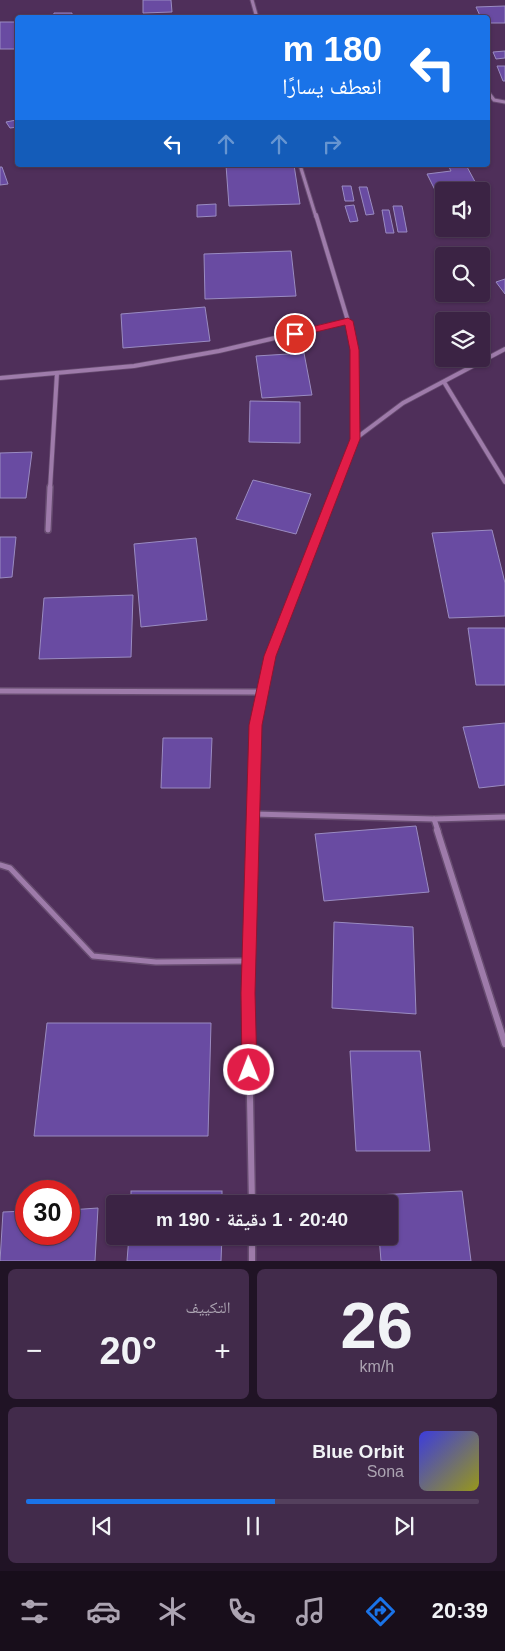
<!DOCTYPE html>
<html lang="ar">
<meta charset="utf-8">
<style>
body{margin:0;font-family:Helvetica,"Noto Naskh Arabic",sans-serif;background:#422b4b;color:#f1f3f6;direction:rtl;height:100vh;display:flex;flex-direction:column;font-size:19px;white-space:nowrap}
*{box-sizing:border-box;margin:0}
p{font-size:16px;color:#aca4b2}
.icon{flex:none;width:28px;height:28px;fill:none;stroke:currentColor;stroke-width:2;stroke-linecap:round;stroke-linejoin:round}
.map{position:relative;height:1261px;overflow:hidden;direction:ltr}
.details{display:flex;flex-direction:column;gap:8px;padding:8px;background:#201325;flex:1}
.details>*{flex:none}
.top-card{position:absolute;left:15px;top:15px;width:475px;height:152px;border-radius:5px;box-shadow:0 1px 4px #0004,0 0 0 1px #54405d;direction:rtl;background:#1a73e8;color:#fff;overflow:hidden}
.tools{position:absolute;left:435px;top:182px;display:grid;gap:10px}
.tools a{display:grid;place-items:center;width:55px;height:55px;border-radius:5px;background:#3b2344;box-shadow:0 1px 4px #0004,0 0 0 1px #54405d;font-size:25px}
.speed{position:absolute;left:15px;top:1180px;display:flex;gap:10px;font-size:25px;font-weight:700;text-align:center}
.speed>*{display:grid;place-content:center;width:65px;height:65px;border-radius:50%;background:#3b2344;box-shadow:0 1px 4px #0004,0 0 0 1px #54405d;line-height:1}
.speed .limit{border:8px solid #d22;background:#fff;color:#111}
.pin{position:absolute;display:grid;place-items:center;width:42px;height:42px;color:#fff;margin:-21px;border:2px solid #fff;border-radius:50%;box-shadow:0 1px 5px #0007}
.me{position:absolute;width:55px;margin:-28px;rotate:359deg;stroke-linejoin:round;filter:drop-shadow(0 0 4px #0008)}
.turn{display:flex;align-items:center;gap:18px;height:105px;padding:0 25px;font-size:22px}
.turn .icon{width:65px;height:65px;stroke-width:2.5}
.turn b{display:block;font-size:35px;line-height:42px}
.lanes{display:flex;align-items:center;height:48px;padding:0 25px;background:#0003;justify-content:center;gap:25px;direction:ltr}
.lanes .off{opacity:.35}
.big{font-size:38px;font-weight:700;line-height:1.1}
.details .tile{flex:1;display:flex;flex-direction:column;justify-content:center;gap:8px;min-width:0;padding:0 18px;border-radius:8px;background:#422b4b}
.details .dial{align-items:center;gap:0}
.dial b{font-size:65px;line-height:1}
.song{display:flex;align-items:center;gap:15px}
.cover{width:60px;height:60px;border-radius:8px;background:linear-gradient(135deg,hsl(240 70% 55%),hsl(60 70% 35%))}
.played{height:5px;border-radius:2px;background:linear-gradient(90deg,#1a73e8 55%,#54405d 55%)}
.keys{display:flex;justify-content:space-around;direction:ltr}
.heat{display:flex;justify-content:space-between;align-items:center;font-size:28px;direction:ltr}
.details .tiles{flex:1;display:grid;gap:8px;grid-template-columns:1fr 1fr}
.tile:last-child{grid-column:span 2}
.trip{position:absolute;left:106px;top:1195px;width:292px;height:50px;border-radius:5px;background:#3b2344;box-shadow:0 1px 4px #0004,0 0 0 1px #54405d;font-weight:700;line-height:50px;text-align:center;direction:rtl}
.tabs{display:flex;height:80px;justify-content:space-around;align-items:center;background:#180e1b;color:#aca4b2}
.tabs .icon{width:35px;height:35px}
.tabs .active{color:#1a73e8}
.tabs b{font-size:22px;color:#f1f3f6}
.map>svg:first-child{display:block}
</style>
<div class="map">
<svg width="505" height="1261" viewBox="0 0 505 1261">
<rect width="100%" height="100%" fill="#4f2f5a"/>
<g fill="#694ba2" stroke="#9a8bc1">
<path d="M143,0H171L172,12L143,13Z"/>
<path d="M505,6V23H488V18H481L476,7Z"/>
<path d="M54,13H72V18H53Z"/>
<rect x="0" y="22" width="18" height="27"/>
<path d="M505,51V58L496,59L493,52Z"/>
<path d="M497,66H505V81H503Z"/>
<path d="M16,120L18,127L10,128L6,122Z"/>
<path d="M226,165H294L300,204L229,206Z"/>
<path d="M448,165H466L480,191H444V208L427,174L451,171Z"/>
<path d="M0,167H2L8,184L0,185Z"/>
<path d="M342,186H351L354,201H345Z"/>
<path d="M359,187H367L374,214L366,215Z"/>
<path d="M481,194L489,209L481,210Z"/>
<path d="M216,204V216L197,217V205Z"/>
<path d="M354,205L358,221L350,222L345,206Z"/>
<path d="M393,206H402L407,232H398Z"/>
<path d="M382,210H389L394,233H386Z"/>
<path d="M291,251L296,296L205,299L204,254Z"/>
<path d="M505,279V294L496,282Z"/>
<path d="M205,307L210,341L123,348L121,314Z"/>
<path d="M304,353L312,395L262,398L256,356Z"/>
<path d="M250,401L300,402V443L249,442Z"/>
<path d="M32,452L26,498H0V453Z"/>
<path d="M253,480L311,494L296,534L236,519Z"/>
<path d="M492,530L505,583V616L449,618L432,533Z"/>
<path d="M0,537H16L12,577L0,578Z"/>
<path d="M196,538L207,620L141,627L134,544Z"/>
<path d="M133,595L131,657L39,659L44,598Z"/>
<path d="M468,628H505V685H476Z"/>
<path d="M505,723V785L479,788L463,727Z"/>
<path d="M163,738H212L210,788H161Z"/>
<path d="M416,826L429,892L324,901L315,834Z"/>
<path d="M334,922L413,927L416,1014L332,1008Z"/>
<path d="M47,1023H211L208,1136H34Z"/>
<path d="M350,1051H420L430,1151H356Z"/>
<rect x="131" y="1191" width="91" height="13"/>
<path d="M462,1191L471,1261H381L379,1236H390V1204H376L375,1195Z"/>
<path d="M98,1208L95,1261H0L3,1212L26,1211V1234H69V1210Z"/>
<path d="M129,1236H222L221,1261H127Z"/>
</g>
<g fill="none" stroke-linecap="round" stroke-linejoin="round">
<g stroke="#674c70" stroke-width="8">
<path id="service" d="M0,865L10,868L93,956L156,962L249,961"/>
</g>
<g stroke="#674c70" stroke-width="5">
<g id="minor-far3">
<path d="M252,0L257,18"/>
<path d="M488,92L494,100L505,102"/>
<path d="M300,165L316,217"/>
</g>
</g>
<g stroke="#674c70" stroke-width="5.5">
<g id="minor-far2">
<path d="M316,215L348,321L354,350L355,439L336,489"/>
<path d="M0,378L134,366L219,351L348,321"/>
<path d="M444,382L505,482"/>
<path d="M355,439L403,403L505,349"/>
<path d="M50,489L57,373"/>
</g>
</g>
<g stroke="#674c70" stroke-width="8">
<g id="minor-far1">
<path d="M48,530L50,487"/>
<path d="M0,691L262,692"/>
<path d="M253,814L434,819L505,817"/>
<path d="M434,819L438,831"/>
<path d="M253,831L256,725L270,656L336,487"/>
</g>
</g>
<g stroke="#674c70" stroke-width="9">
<g id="minor">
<path d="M437,830L505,1044"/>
<path d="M252,1204L248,993L253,830"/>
<path d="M252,1236V1261"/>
</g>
</g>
<use href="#service" stroke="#9e7baa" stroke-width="5"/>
<use href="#minor-far3" stroke="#9e7baa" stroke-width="3"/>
<use href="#minor-far2" stroke="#9e7baa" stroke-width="4"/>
<use href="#minor-far1" stroke="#9e7baa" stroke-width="5"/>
<use href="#minor" stroke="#9e7baa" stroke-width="6"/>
</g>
<path fill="#e11d48" stroke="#92132f" d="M348,318L353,321L359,350L360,439L276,656L262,725L255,993L257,1070L255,1075L249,1077L244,1075L242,1070L241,993L249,725L264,656L350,439V350L345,325L295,337L291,334L295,331Z"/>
</svg>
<div class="tools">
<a><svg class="icon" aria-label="sound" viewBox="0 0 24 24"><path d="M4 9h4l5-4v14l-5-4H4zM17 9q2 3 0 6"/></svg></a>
<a><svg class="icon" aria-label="search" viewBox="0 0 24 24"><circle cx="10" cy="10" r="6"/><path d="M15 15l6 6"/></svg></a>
<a><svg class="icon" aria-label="layers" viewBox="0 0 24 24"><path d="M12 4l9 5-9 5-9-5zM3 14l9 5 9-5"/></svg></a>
</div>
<div class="speed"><div class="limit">30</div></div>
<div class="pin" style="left:295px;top:334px;background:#d93025"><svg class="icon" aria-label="arrive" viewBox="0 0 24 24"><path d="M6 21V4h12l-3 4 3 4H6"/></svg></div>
<svg class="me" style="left:249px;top:1070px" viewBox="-20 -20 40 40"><circle r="17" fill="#e11d48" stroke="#fff" stroke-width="3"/><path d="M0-11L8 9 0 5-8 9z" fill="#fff"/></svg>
<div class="trip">20:40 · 1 دقيقة · 190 m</div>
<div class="top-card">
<div class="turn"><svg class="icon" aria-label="left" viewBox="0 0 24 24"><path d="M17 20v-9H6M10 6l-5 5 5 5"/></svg><div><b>180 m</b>انعطف يسارًا</div></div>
<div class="lanes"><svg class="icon" aria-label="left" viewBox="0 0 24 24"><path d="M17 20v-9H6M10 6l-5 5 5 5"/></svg><svg class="icon off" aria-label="ahead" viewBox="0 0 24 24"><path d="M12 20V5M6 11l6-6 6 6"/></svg><svg class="icon off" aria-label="ahead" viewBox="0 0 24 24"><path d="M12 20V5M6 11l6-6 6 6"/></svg><svg class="icon off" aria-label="right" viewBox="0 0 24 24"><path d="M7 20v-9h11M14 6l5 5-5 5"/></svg></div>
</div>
</div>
<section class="details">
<div class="tiles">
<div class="tile dial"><b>26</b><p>km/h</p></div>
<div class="tile"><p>التكييف</p>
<div class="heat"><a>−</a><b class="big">20°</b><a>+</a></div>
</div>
<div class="tile">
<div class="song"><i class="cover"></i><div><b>Blue Orbit</b><p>Sona</p></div></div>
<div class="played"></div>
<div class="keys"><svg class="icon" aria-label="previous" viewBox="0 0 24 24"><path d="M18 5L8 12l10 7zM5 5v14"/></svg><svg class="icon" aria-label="pause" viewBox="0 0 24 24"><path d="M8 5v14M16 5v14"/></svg><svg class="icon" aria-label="next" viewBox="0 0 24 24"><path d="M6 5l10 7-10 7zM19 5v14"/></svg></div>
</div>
</div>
</section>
<nav class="tabs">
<b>20:39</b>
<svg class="icon active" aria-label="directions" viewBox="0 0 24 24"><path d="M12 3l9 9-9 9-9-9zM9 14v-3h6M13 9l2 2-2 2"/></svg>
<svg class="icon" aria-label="music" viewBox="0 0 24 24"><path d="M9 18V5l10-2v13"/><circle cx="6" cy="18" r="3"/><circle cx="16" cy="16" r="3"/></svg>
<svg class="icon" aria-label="phone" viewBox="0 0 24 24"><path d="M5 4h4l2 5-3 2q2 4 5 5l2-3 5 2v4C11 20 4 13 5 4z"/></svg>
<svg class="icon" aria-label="climate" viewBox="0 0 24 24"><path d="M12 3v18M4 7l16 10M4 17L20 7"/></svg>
<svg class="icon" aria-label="car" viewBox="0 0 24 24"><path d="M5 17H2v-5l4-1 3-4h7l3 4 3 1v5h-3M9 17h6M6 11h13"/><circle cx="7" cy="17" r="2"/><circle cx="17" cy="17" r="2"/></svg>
<svg class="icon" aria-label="filters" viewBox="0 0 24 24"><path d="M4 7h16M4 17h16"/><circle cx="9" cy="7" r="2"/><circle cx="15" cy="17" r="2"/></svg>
</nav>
